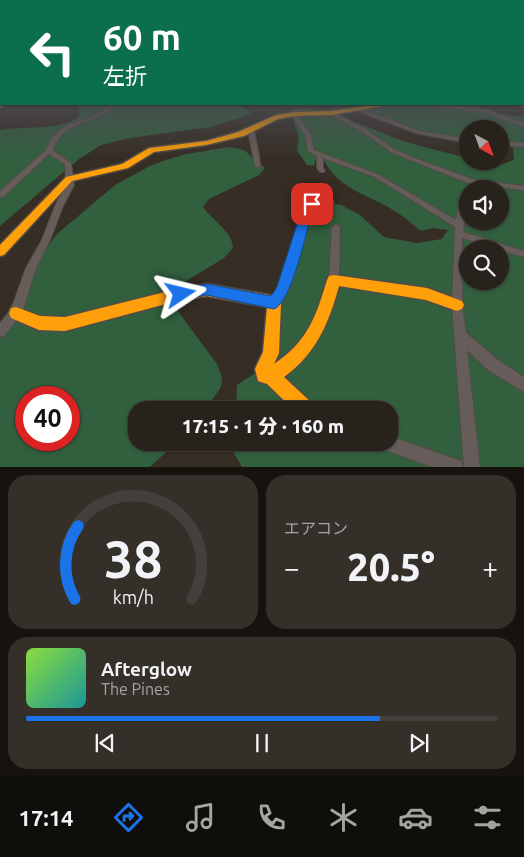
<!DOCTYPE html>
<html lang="ja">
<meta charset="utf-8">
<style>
body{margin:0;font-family:Ubuntu,"Noto Sans JP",sans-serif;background:#342f29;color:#f1f3f6;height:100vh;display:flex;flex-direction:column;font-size:19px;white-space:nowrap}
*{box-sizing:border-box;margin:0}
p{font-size:16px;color:#a5a4a3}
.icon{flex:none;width:28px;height:28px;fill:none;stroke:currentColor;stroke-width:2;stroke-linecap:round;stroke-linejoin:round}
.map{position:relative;height:467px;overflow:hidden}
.details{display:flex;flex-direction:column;gap:8px;padding:8px;background:#16130f;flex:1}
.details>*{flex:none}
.top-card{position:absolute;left:0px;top:0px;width:525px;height:105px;box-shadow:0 1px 4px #0004,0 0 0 1px #443f3b;background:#0b6e4f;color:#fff;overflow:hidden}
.needle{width:32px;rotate:139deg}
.controls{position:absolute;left:459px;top:120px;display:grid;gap:10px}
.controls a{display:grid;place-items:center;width:50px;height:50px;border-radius:50%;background:#28221c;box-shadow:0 1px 4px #0004,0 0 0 1px #443f3b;font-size:25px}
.speed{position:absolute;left:15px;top:386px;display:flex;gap:10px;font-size:25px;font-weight:700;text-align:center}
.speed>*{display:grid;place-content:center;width:65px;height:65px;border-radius:50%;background:#28221c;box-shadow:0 1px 4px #0004,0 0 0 1px #443f3b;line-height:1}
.speed .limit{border:8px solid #d22;background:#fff;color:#111}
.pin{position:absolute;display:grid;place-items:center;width:42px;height:42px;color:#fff;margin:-21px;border-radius:10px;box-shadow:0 2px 8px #0006}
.me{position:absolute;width:55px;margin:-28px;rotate:80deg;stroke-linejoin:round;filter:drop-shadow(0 0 4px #0008)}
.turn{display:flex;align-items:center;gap:18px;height:105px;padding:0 20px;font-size:22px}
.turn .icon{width:65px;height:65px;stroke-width:2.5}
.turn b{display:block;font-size:35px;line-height:42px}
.big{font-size:38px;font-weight:800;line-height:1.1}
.details .tile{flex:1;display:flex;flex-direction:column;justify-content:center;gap:8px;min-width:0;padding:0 18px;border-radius:20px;background:#342f29}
.details .dial{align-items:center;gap:0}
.dial svg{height:130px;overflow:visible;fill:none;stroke:#443f3b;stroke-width:7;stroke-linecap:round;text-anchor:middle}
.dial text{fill:#f1f3f6;stroke:none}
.song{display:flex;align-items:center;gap:15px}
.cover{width:60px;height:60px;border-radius:8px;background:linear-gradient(135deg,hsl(90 70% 55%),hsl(180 70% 35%))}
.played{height:5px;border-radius:2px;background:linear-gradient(90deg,#1a73e8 75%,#443f3b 75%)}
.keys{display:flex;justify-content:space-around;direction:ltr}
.heat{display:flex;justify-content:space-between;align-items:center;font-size:28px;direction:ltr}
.details .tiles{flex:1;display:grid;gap:8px;grid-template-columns:1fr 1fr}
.tile:last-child{grid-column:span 2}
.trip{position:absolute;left:128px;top:401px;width:270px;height:50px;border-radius:20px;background:#28221c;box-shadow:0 1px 4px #0004,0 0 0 1px #443f3b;font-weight:800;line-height:50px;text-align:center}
.menu{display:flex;height:80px;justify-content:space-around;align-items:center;background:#100e0b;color:#a5a4a3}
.menu .icon{width:35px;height:35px}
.menu .active{color:#1a73e8}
.menu b{font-size:22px;color:#f1f3f6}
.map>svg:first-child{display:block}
</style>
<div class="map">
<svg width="524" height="467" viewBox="0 0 524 467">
<rect width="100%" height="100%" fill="#362d25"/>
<g fill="#325f3e" fill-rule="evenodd">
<path d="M78,104H235L251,112V114L211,127L129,138L101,145L79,159L0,226V130C20,126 64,131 79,116Z"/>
<path d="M418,104L524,117V467H242L234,453V443L389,442V410H236L237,385L275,360L277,284L303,207L322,202L341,205L360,215L384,237L417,243L442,239L448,230L433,228L421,231C413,225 405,217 396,212C370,194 339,191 324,160L316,158L314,166L307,165L297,151L299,137L294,122L299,114L290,111C309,98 381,134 404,141C425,148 446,152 467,158L468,161H480L497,166L514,160L513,147L500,146V129H468L467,143L418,133L360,110ZM468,189H500V221H468ZM468,249H500V281H468Z"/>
<path d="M229,147L244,150L265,168L259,175L209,199L203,207C211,219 233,232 233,248L224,258L178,286L174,294V306L217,364L222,377L221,387L206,409L136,410V442L176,443L150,467H0V326L30,270L57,234L115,185L150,166L163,161L186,154ZM26,398H69V440H26Z"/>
</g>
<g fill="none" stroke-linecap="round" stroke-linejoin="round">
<path stroke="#052436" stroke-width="18" d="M0,101L1,100"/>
<g stroke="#534c45" stroke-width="2">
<g id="street">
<path d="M111,104H115C94,129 68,115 52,150L71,163L74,185L63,206L50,240L36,268L22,313L4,336L0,337V323L11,310L26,268L42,240L55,206L66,185L65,164L49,154L3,197H0V191L46,150L51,139L60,130L68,125L96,115L105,110Z"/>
<path d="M420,104H433L484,109L524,123V127L483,112L422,105Z"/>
<path d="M516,104H524V107L516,105Z"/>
<path d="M355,108H359L419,131L468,139V143L416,133L355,110Z"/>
<path d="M329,112H333L367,130L395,150L422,161L475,180L524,186V190L471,184L418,163L391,152L363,132L329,114Z"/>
<path d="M292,113H296L311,135L314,150L379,175L456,220L460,198L465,189H468V200L463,232L524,251V257L500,250V249H496L462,238V305L466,333L498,360L524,377V392L488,370L467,350L480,467H464L452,305L455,227L375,177L323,158V168L325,171L324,172H320L317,168V156L308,151L305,135L291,114Z"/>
<path d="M251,128L253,129C255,133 261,164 260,167L258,168L255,166L248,130Z"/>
<path d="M500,141L524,143V147L500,145Z"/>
<path d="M330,201H333L334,203L333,205L311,208C306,226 289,298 277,306C274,309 273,307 270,306L269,303L278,288L304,206L308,204Z"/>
<path d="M336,224L340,227L339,280L338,283L334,284L330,283L329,280L332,227Z"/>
<path d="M389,436L455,459L461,461L463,467H432L378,447L376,442H389Z"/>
</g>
</g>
<g stroke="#534c45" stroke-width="3">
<path id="fast" d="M0,104H8L0,108Z"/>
</g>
<g stroke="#534c45" stroke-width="3">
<g id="slow">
<path d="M381,104H395L331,115L294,116L278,119L244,136L206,145L154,152L128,168L72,181L4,255L0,256V245L66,177L122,164L149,148L206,141L238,132L276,115L294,112L331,111Z"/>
<path d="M334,275L427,288L462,301L464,305L462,309L457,311L426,300L339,286C329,323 316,354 284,377L313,404L316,410H294L267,384L258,381L255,369L263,352L267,307L207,296L181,300L65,331L39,330L11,318L9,313L11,308L16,307L40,316L65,317L181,288L207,284L269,295L279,299L281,303L279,353L274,364C307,342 316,317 327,280L329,276Z"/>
</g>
</g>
<use href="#street" fill="#665c5a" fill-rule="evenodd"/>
<use href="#fast" fill="#30b455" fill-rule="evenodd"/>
<use href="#slow" fill="#ff9f0a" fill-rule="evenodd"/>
</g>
<linearGradient id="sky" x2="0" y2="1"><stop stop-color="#1e1914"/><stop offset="0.58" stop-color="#4c4c51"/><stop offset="1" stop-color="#4c4c51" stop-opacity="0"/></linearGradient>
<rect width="524" height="158" fill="url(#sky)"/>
<path fill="#1a73e8" stroke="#114b97" d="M312,201L317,204L313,208C307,228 292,302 274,309L207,295L181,300L176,298L174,294L176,290L207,284L271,296L277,287L303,206Z"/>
</svg>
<div class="controls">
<a><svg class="needle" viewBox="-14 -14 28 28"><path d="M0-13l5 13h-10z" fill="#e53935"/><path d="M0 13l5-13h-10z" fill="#a5a4a3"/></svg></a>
<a><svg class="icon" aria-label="sound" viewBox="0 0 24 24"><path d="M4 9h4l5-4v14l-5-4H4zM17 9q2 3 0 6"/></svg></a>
<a><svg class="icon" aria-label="search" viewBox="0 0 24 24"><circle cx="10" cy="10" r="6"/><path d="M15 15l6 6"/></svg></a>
</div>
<div class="speed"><div class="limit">40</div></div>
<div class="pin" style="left:312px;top:204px;background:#d93025"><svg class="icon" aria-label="arrive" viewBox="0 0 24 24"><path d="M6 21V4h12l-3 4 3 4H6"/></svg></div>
<svg class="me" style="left:181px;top:294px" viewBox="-20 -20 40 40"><path d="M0-17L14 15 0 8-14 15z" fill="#1a73e8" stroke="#fff" stroke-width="4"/></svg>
<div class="trip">17:15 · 1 分 · 160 m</div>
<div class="top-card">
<div class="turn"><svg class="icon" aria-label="left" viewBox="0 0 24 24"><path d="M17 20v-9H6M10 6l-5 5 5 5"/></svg><div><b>60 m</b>左折</div></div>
</div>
</div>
<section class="details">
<div class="tiles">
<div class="tile dial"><svg viewBox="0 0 100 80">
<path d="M14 69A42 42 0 1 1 86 69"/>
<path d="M14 69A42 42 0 0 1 16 24" stroke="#1a73e8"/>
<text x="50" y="56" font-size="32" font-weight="700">38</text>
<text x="50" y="72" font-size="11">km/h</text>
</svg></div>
<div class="tile"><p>エアコン</p>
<div class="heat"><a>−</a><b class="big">20.5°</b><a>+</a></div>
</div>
<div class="tile">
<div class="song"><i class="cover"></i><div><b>Afterglow</b><p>The Pines</p></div></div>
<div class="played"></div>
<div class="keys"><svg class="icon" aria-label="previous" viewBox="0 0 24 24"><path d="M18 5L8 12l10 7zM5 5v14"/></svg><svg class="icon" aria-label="pause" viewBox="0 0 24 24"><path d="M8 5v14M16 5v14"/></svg><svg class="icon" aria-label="next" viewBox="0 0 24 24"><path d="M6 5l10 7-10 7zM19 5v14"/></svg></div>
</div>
</div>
</section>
<nav class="menu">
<b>17:14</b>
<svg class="icon active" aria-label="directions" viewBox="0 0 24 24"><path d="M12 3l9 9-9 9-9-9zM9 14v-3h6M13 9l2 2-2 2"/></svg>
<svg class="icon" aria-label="music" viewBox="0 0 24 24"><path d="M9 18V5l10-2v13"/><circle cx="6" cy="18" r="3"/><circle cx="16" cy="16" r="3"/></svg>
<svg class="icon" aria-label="phone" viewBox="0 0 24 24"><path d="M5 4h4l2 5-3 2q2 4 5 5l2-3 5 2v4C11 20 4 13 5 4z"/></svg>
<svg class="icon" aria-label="climate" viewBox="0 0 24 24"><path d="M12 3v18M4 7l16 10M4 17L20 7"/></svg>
<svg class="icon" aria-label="car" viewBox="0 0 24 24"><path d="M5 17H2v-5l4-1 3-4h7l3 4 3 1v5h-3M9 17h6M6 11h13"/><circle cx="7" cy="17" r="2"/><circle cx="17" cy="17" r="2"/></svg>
<svg class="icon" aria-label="filters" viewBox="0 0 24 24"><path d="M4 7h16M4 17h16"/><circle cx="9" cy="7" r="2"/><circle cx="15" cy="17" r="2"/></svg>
</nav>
